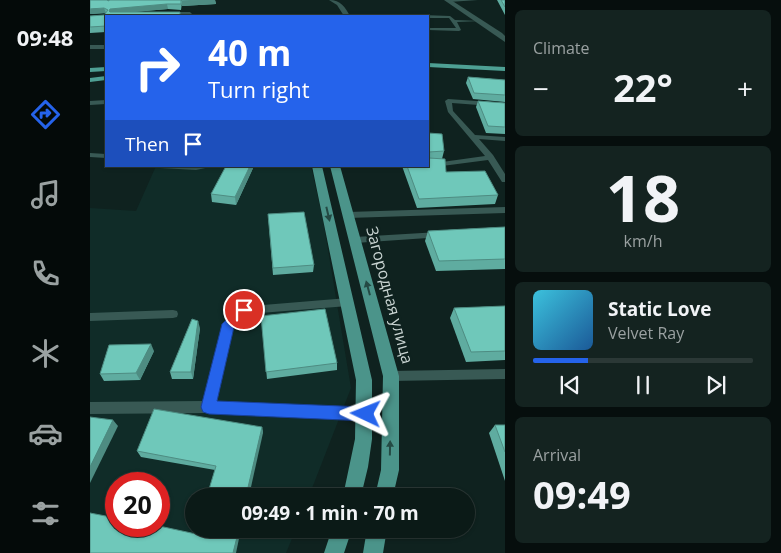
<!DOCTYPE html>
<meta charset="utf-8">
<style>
body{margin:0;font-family:"Open Sans",sans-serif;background:#142320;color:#f1f3f6;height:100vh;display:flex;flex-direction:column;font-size:19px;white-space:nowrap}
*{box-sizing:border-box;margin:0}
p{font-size:16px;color:#9aa1a1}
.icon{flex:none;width:28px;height:28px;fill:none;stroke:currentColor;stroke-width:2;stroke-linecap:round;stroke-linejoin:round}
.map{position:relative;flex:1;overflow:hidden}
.drawer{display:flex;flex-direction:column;gap:10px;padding:10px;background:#060e0d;width:276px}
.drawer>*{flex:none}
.hud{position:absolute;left:15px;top:15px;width:324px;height:152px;border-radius:0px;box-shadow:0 1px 4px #0004,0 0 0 1px #2b3836;background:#2563eb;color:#fff;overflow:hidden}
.speed{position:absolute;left:15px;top:472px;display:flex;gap:10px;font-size:25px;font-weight:700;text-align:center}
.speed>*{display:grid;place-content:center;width:65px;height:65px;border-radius:50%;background:#0b1a17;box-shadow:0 1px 4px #0004,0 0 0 1px #2b3836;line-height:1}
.speed .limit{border:8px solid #d22;background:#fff;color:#111}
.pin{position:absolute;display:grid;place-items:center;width:42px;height:42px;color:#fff;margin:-21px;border:2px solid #fff;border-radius:50%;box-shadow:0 1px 5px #0007}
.me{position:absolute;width:55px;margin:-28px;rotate:272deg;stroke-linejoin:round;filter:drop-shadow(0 0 4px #0008)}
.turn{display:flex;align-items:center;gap:18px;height:105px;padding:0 20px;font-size:22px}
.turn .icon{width:65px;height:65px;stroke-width:2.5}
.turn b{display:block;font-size:35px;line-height:42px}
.then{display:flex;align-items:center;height:48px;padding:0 20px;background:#0003;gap:10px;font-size:19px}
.big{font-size:38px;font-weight:700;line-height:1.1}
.drawer .widget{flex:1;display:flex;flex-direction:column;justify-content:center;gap:8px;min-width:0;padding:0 18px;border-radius:8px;background:#142320}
.drawer .dial{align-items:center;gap:0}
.dial b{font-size:65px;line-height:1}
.song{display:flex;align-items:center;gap:15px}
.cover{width:60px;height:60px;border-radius:8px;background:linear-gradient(135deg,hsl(190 70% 55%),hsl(210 70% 35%))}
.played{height:5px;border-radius:2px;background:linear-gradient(90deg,#2563eb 25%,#2b3836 25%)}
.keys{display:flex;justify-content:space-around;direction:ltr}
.heat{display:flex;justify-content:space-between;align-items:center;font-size:28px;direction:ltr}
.trip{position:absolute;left:95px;top:488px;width:290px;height:50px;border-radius:25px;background:#0b1a17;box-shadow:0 1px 4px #0004,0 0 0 1px #2b3836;font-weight:700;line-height:50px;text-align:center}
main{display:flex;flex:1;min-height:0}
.dock{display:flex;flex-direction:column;width:90px;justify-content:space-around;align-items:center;background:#040a09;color:#9aa1a1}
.dock .icon{width:35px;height:35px}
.dock .active{color:#2563eb}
.dock b{font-size:22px;color:#f1f3f6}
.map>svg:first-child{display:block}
</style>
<main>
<nav class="dock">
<b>09:48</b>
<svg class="icon active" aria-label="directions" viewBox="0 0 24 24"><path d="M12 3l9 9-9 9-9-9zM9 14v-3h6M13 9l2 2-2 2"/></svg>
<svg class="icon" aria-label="music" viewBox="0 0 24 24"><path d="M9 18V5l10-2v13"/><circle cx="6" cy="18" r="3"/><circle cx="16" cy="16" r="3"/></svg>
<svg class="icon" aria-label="phone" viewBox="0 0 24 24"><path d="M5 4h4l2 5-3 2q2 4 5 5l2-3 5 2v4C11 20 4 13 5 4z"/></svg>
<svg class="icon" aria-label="climate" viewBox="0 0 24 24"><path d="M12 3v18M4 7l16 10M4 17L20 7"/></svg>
<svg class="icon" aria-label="car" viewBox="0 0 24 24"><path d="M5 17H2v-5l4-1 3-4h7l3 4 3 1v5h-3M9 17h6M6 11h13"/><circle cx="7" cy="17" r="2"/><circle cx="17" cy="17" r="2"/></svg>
<svg class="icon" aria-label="filters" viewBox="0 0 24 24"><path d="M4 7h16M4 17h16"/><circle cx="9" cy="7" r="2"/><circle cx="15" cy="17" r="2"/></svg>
</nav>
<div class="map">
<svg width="415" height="553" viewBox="0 0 415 553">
<rect width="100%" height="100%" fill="#0f221f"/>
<path fill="#102c28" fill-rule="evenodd" d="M66,166H221L233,220L261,388L219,496H104V529H206L196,553H0V208L46,211ZM26,484H69V526H26Z"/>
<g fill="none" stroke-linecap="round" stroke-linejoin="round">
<g fill="#385954" fill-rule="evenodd">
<path d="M358,0H388L359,2L357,1Z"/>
<path d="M305,14L360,16L365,20L391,21L367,22L371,30L369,31L338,30V28H366L359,18H338V16H295Z"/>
<path d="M358,99L415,103V107L362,103L363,111L385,135L415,137V141L389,139L403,155L415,174V182H412L398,160L352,166H338V162H352L395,156L358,112L355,101Z"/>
<path d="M16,100V104L0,105V101Z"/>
<path d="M0,153L16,154V158L0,157Z"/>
<path d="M66,166H125L106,170L70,168Z"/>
<path d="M415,207V213L258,218L254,215L258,212Z"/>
<path d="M349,232L354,235L352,237L265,243L260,240L265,237Z"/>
<path d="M258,298L262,299L263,302L262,305L258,306L157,314L144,326L127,401L277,408L282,410L283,414L282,418L277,420L119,413L0,414V402L114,401L133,324L150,307Z"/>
<path d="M83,310L87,311L88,314L87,317L83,318L0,321V313Z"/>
<path d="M415,369V379L301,381L297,380L295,376L297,372L301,371Z"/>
</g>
<g fill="#385954" fill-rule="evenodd">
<path d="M239,0C251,0 255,7 260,16H254L247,5Z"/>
<path d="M354,0H361L412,33L415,36V42Z"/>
<path d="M73,12H100L104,16L75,15Z"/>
<rect x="0" y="45" width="16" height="4"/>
</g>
<g fill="#4b948a" fill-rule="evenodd">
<path d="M222,166H232L282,380V439L278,467L271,496H253L265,439L266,380Z"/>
<path d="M240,166H250L309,376V470L303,496H285L291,470L293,376Z"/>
<path d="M242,529H262L254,553H234Z"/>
<path d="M277,529H297L293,553H273Z"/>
</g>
<g fill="#4ea094" fill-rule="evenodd">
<path d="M338,63L415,67V71L338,67Z"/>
<path d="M16,67V71L0,72V68Z"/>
<path d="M16,76V80L0,82V78Z"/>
</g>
</g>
<g fill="#5faca0">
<path d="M19,0H125L126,4L92,6V3L91,10L78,9L42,12L16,16V32L0,33V16L14,15L16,13L0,14Z"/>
<path d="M407,0H415V15Z"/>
<path d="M378,77L415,80V102L383,99L376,83Z"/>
<path d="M388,101L415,103V134L396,133L386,107Z"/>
<path d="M338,133L354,151L352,159L356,172L408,195L405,204L327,208L312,166H338Z"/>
<path d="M164,166L146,205L122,202L121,194Z"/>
<path d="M178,214L224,265L223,272L183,275Z"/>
<path d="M415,227V269L346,271L335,241L338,231Z"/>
<path d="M415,306V360L376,362L360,318L364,308Z"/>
<path d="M171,316L247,363V370L177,379Z"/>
<path d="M110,328L103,379H82L80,372Z"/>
<path d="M64,351L50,380L14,381L10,374Z"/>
<path d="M405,425H415V481L399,433Z"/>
<path d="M172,427L173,433L125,470L51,457L47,451Z"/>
</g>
<g fill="#4e8c82">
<path d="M108,0H125L126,4L92,6V1Z"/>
<path d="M77,4L78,9L22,14L19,11L20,9Z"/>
<path d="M14,8L16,13L0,14V9Z"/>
<path d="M160,166H164L146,205L145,197Z"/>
<path d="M108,321L110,328L103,379L101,372Z"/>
<path d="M61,344L64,351L50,380L46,373Z"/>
<path d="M23,420L28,426L0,483V467Z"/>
<path d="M172,427L173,433L159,496H156Z"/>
<path d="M149,529H151L146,553H143Z"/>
</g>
<g fill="#6fc8ba" stroke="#4e8c82">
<path d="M0,0H17L19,1V0H91V4H77L20,9L19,11L20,12H90V16H16V26L0,27V16L14,15L18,10L14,8L0,9Z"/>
<path d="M91,0H108L92,1Z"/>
<path d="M411,0H415V7Z"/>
<path d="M378,77L415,80V95L384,93Z"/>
<path d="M388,101L415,103V127L398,126Z"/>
<path d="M338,133L352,134L354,151L339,152V158L355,159L356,172L395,171L408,195L329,199L317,166H338Z"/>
<path d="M136,166H160L145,197L121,194Z"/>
<path d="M214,212L224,265L183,268L178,214Z"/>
<path d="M415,227V259L349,261L338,231Z"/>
<path d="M415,306V351L381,352L364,308Z"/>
<path d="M235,309L247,363L176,372L171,316Z"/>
<path d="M102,319L108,321L101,372H80Z"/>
<path d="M61,344L46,373L10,374L19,345Z"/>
<path d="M64,409L172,427L156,496H117L126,466L47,451Z"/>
<path d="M0,417L23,420L0,467Z"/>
<path d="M405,425H415V452Z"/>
<path d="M0,513L26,518V526H69L106,534L108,529H149L143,553H0Z"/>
</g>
<defs><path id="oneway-solid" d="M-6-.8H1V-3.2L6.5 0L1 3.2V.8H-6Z" transform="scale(1.25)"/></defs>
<g fill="#244a44">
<use href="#oneway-solid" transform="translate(238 214) rotate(77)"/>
<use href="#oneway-solid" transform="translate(278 288) rotate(-105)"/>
<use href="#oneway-solid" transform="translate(300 448) rotate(-89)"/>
</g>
<path fill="#2563eb" stroke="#184099" d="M154,305L159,306L160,310L144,327L127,401L276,407L282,409L284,414L282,419L276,421L119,414L113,412L111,407L132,324L150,306Z"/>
<g text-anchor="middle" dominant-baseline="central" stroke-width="5" stroke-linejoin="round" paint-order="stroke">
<g font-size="16" fill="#c9d4d2" stroke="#0f221f">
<text transform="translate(300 295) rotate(75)">Загородная улица</text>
</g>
</g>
</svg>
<div class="speed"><div class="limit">20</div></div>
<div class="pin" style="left:154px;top:310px;background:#d93025"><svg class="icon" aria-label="arrive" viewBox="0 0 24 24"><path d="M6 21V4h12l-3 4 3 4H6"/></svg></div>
<svg class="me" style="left:276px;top:414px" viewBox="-20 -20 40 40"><path d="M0-17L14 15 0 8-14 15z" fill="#2563eb" stroke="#fff" stroke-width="4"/></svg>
<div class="trip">09:49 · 1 min · 70 m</div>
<div class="hud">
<div class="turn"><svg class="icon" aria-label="right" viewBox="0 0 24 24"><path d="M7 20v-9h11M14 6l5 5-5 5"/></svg><div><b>40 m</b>Turn right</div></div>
<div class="then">Then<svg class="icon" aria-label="arrive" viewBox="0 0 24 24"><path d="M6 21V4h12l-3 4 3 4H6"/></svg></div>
</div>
</div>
<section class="drawer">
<div class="widget"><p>Climate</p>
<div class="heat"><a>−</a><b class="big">22°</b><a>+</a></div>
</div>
<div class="widget dial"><b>18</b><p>km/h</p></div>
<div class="widget">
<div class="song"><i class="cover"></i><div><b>Static Love</b><p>Velvet Ray</p></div></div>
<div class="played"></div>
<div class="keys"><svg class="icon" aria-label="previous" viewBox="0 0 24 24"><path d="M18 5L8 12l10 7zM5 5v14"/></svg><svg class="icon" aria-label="pause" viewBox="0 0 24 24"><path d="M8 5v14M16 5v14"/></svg><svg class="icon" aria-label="next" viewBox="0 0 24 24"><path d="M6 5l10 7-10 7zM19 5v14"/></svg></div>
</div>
<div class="widget"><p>Arrival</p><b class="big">09:49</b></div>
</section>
</main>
